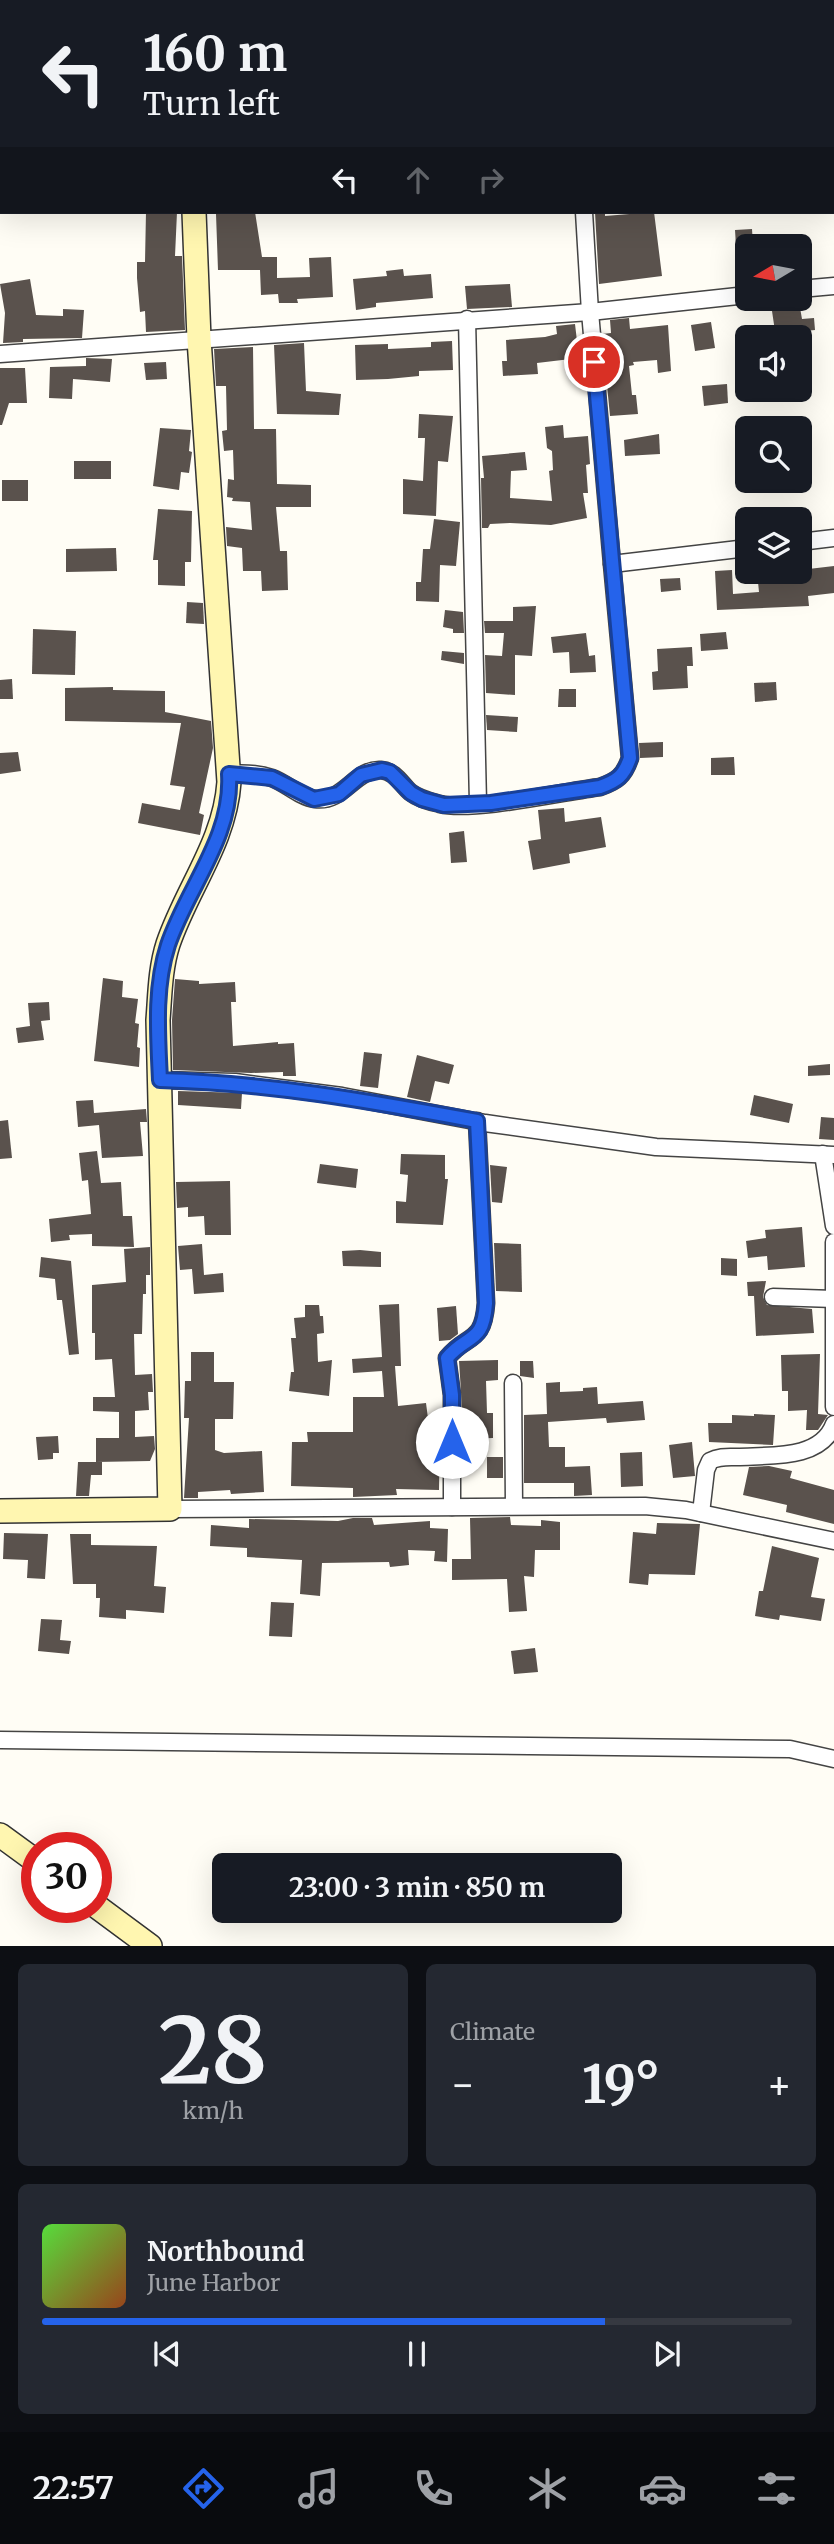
<!DOCTYPE html>
<meta charset="utf-8">
<style>
body{margin:0;font-family:Merriweather,serif;background:#242831;color:#f1f3f6;height:100vh;display:flex;flex-direction:column;font-size:26px;white-space:nowrap}
*{box-sizing:border-box;margin:0}
p{font-size:23px;color:#9ea1a6}
.icon{flex:none;width:38px;height:38px;fill:none;stroke:currentColor;stroke-width:2;stroke-linecap:round;stroke-linejoin:round}
.map{position:relative;height:1946px;overflow:hidden}
.drawer{display:flex;flex-direction:column;gap:18px;padding:18px;background:#0d0f14;flex:1}
.drawer>*{flex:none}
.top-card{position:absolute;left:0px;top:0px;width:835px;height:214px;box-shadow:0 7px 28px #0002;background:#171b24;color:#f1f3f6;overflow:hidden}
.needle{width:46px;rotate:260deg}
.fabs{position:absolute;left:735px;top:234px;display:grid;gap:14px}
.fabs a{display:grid;place-items:center;width:77px;height:77px;border-radius:10px;background:#171b24;box-shadow:0 7px 28px #0002;font-size:35px}
.speed{position:absolute;left:21px;top:1832px;display:flex;gap:14px;font-size:35px;font-weight:700;text-align:center}
.speed>*{display:grid;place-content:center;width:91px;height:91px;border-radius:50%;background:#171b24;box-shadow:0 7px 28px #0002;line-height:1}
.speed .limit{border:10px solid #d22;background:#fff;color:#111}
.pin{position:absolute;display:grid;place-items:center;width:60px;height:60px;color:#fff;margin:-30px;border:4px solid #fff;border-radius:50%;box-shadow:0 2px 7px #0007}
.me{position:absolute;width:77px;margin:-38px;rotate:0deg;stroke-linejoin:round;filter:drop-shadow(0 0 5px #0008)}
.turn{display:flex;align-items:center;gap:24px;height:147px;padding:0 28px;font-size:32px}
.turn .icon{width:91px;height:91px;stroke-width:2.5}
.turn b{display:block;font-size:49px;line-height:60px}
.lanes{display:flex;align-items:center;height:66px;padding:0 28px;background:#0003;justify-content:center;gap:35px;direction:ltr}
.lanes .off{opacity:.35}
.big{font-size:52px;font-weight:700;line-height:1.1}
.drawer .card{flex:1;display:flex;flex-direction:column;justify-content:center;gap:10px;min-width:0;padding:0 24px;border-radius:10px;background:#242831}
.drawer .dial{align-items:center;gap:0}
.dial b{font-size:91px;line-height:1}
.song{display:flex;align-items:center;gap:21px}
.cover{width:84px;height:84px;border-radius:10px;background:linear-gradient(135deg,hsl(110 70% 55%),hsl(20 70% 35%))}
.played{height:7px;border-radius:4px;background:linear-gradient(90deg,#2563eb 75%,#363941 75%)}
.keys{display:flex;justify-content:space-around;direction:ltr}
.heat{display:flex;justify-content:space-between;align-items:center;font-size:38px;direction:ltr}
.drawer .tiles{flex:1;display:grid;gap:18px;grid-template-columns:1fr 1fr}
.card:last-child{grid-column:span 2}
.trip{position:absolute;left:212px;top:1853px;width:410px;height:70px;border-radius:10px;background:#171b24;box-shadow:0 7px 28px #0002;font-weight:700;line-height:70px;text-align:center}
.dock{display:flex;height:112px;justify-content:space-around;align-items:center;background:#090b0e;color:#9ea1a6}
.dock .icon{width:49px;height:49px}
.dock .current{color:#2563eb}
.dock b{font-size:32px;color:#f1f3f6}
.map>svg:first-child{display:block}
</style>
<div class="map">
<svg width="834" height="1946" viewBox="0 0 834 1946">
<rect width="100%" height="100%" fill="#fffdf5"/>
<g fill="#5a524d">
<path d="M146,212H177L175,256H182L185,330L146,332L145,311L140,312L137,278V262H145Z"/>
<path d="M255,212L262,257H277V278L310,277L309,258L331,257L333,297L297,299L298,303H279L278,294L261,295L260,270H218L216,214Z"/>
<path d="M595,212H605V216L654,212L662,276L599,284Z"/>
<path d="M752,229L753,246L736,247L735,230Z"/>
<path d="M403,269L404,276L431,274L433,298L376,303V307L356,310L353,279L387,276L386,271Z"/>
<path d="M30,279L36,315L63,316V309L84,310L82,338L23,339V342L3,343L5,313L0,284Z"/>
<path d="M510,284L512,307L467,309L465,286Z"/>
<path d="M799,302L802,319L814,318L815,330L795,332V338H776L772,311L777,310L776,305Z"/>
<path d="M629,318L630,329L668,325L671,371L658,373L657,360L633,362L634,365L629,366L632,395H636L638,414L610,416L602,334L611,333L610,320Z"/>
<path d="M711,322L715,348L695,351L691,325Z"/>
<path d="M575,324L579,358L537,363L538,374L503,376L502,361H507L506,340L545,337L557,334L556,326Z"/>
<path d="M452,341L453,370L419,371V376L388,379L356,380L355,345L388,344V349L431,347V342Z"/>
<path d="M304,343L306,391L341,394L339,415L277,414L274,345Z"/>
<path d="M253,347L254,429H276L277,484L311,485V507H276L280,551H287L288,590L262,591L261,571H243L242,548L227,546L226,527L252,530L250,502L232,501L233,498L227,497L228,479L234,480L233,450L224,451L222,431L227,430L226,386H216L214,349Z"/>
<path d="M86,358L112,359L110,382L73,379L72,399L49,398L50,367L86,366Z"/>
<path d="M166,362L167,379L146,380L144,363Z"/>
<path d="M0,368H25L27,403H9L2,425H0Z"/>
<path d="M727,384L728,403L704,406L702,386Z"/>
<path d="M419,414L453,416L448,462L438,461L436,516L403,514V479L423,481L425,438H418Z"/>
<path d="M563,425L564,438L588,436L590,464L586,465L588,493H583L587,518L551,525L510,523L490,524L488,528H482L481,478H484L482,456L525,452L527,470L511,471L510,498L552,501L549,471L553,470L552,451L547,448L545,427Z"/>
<path d="M160,428L191,430L189,451L192,452L189,473L181,472L179,490L153,486Z"/>
<path d="M659,434L660,454L625,456L624,440Z"/>
<rect x="74" y="461" width="37" height="18"/>
<rect x="2" y="480" width="26" height="21"/>
<path d="M158,509L192,511L191,562H185V586L158,585V560H153Z"/>
<path d="M434,519L460,522L456,566L440,565L439,602L416,601V582H421L423,549H430Z"/>
<path d="M116,548L117,571L66,572V549Z"/>
<path d="M834,566V593L808,596L809,606L717,610L715,571L732,570L733,594L759,592L757,572H800V570Z"/>
<path d="M680,578L681,590L661,592L660,579Z"/>
<path d="M187,602L203,603L204,624L186,623Z"/>
<path d="M536,606L532,656L515,655V695L486,693L485,655L502,656L504,633H485L484,621H513V607Z"/>
<path d="M445,610L463,612L464,633H453V629L443,627Z"/>
<path d="M33,629L76,631L75,675L32,674Z"/>
<path d="M726,632L728,649L701,651L700,634Z"/>
<path d="M586,633L589,656L595,655L596,672L570,673L569,652L553,653L551,637Z"/>
<path d="M692,647L693,666H687L688,688L653,690L652,672L658,671L657,649Z"/>
<path d="M442,651L464,653V664L441,660Z"/>
<path d="M12,679L13,699H0V680Z"/>
<path d="M776,682L777,700L755,702L754,683Z"/>
<path d="M113,687V690L165,691V712L211,721L213,748L199,813L204,815L200,835L138,823L142,803L180,810L185,787L170,785L181,723L65,721V688Z"/>
<path d="M559,689H576V707H558Z"/>
<path d="M486,715L518,717L517,732L487,730Z"/>
<path d="M663,742V757L640,758L639,743Z"/>
<path d="M18,752L21,771L0,774V753Z"/>
<path d="M734,757L735,775H711V758Z"/>
<path d="M564,808L565,822L601,817L606,847L569,854L570,863L533,870L528,841L541,839L538,810Z"/>
<path d="M464,831L467,862L451,863L449,833Z"/>
<path d="M103,978L123,981L122,997L138,999L135,1023L139,1024L137,1047L140,1048L139,1067L94,1061Z"/>
<path d="M175,979L199,981V984L235,982L236,1002H231L233,1046L278,1042V1044L294,1043L296,1076H283V1072L251,1073L173,1070L172,1020Z"/>
<path d="M49,1002L50,1020L41,1021L44,1040L18,1043L16,1028L30,1026L28,1003Z"/>
<path d="M364,1052L382,1054L378,1088L360,1086Z"/>
<path d="M417,1055L454,1065L449,1084L435,1081L430,1102L407,1097Z"/>
<path d="M830,1064V1075L808,1076V1066Z"/>
<path d="M178,1091L242,1093L241,1109L178,1105Z"/>
<path d="M754,1095L793,1104L789,1123L750,1115Z"/>
<path d="M93,1100L94,1113L146,1109L147,1122H140L143,1156L102,1158L99,1125L78,1127L76,1101Z"/>
<path d="M821,1117L834,1118V1140L819,1139Z"/>
<path d="M8,1120L12,1158L0,1159V1121Z"/>
<path d="M97,1151L101,1183L121,1182L123,1216H132L134,1247L92,1246V1234L69,1235L70,1240L51,1242L49,1219L91,1214L88,1180L82,1181L79,1153Z"/>
<path d="M401,1154L445,1155V1179H448L443,1225L396,1223V1201L406,1202L408,1175L400,1174Z"/>
<path d="M320,1164L358,1169L356,1188L317,1183Z"/>
<path d="M490,1165L507,1167L502,1203L492,1202Z"/>
<path d="M230,1181L231,1235H205L204,1216L188,1217V1207L177,1208L176,1182Z"/>
<path d="M802,1227L805,1267L768,1270L767,1256L748,1258L746,1241L766,1238L765,1230Z"/>
<path d="M494,1243L521,1244L522,1292L496,1291Z"/>
<path d="M202,1244L204,1275L223,1273L224,1292L194,1294L192,1269L180,1270L178,1246Z"/>
<path d="M150,1247V1275H146V1294H143L142,1334H134L135,1375L152,1374L153,1392H148L149,1410L135,1411V1437L154,1436L155,1449L150,1461L96,1462V1438H119V1412L93,1411V1397H115L112,1359L95,1360V1333H92V1285L126,1282L124,1249Z"/>
<path d="M360,1250L381,1252V1267L343,1266L342,1251Z"/>
<path d="M41,1257L71,1261L79,1354L69,1355L62,1300H57L55,1279L39,1277Z"/>
<path d="M721,1258L737,1259V1276L721,1275Z"/>
<path d="M766,1281L763,1297L767,1305L812,1309L814,1333L756,1336L754,1296H748L747,1282Z"/>
<path d="M399,1304L401,1366H395L398,1406L426,1403L429,1426L440,1425L439,1490L396,1489L397,1495L353,1497V1488L291,1486L292,1442H308L307,1432H353V1397H384L382,1371L353,1373L352,1359L382,1357L379,1305Z"/>
<path d="M305,1305H319L320,1316H323L324,1333L317,1334L318,1362L332,1360L329,1396L289,1391L291,1372H294L291,1338H296L294,1318L305,1317Z"/>
<path d="M456,1306L458,1334L450,1340L439,1341L437,1308Z"/>
<path d="M191,1352H214V1382H234L233,1419H215V1450L224,1453L262,1451L264,1492L231,1494L230,1490L198,1492V1498H184L189,1418H184L185,1381H191Z"/>
<path d="M820,1354L818,1414L828,1415L818,1430H806L807,1410L788,1411V1391H782L781,1355Z"/>
<path d="M498,1360V1380L486,1381L487,1413H493V1438L464,1439L459,1361Z"/>
<path d="M520,1361H533L534,1378L520,1376Z"/>
<path d="M560,1382V1392L583,1391V1388L597,1387L598,1404L643,1401L645,1420L607,1423L606,1418L548,1422L549,1447H565V1467L590,1466L592,1495L574,1496V1483H524V1415L547,1414L546,1383Z"/>
<path d="M754,1414L775,1415L773,1445L709,1442L708,1423H732V1415L754,1416Z"/>
<path d="M58,1436L59,1453H53V1459L38,1460L36,1437Z"/>
<path d="M692,1442L695,1476L673,1478L669,1445Z"/>
<path d="M642,1452L643,1486L621,1487L620,1453Z"/>
<rect x="487" y="1457" width="16" height="21"/>
<path d="M78,1462H102V1475H91L89,1496H76Z"/>
<path d="M769,1466L792,1471L790,1478L834,1490V1524L786,1512L787,1505L743,1495L749,1467Z"/>
<path d="M510,1517L511,1525L541,1526V1520L560,1522V1550H535L534,1577L524,1576L527,1611L509,1612L507,1579L452,1580V1559H471L470,1518Z"/>
<path d="M353,1518H372L374,1525L430,1521V1528L448,1529L447,1562L434,1561L435,1551L408,1550L409,1565L390,1567L389,1562L322,1563L320,1596L300,1594L302,1560L247,1557V1548L210,1546L211,1525L249,1528V1519L338,1521Z"/>
<path d="M657,1523L700,1524L695,1575L649,1574L648,1585L629,1583L633,1532L656,1534Z"/>
<path d="M4,1533L48,1534L45,1579L27,1578L28,1560L3,1559Z"/>
<path d="M70,1534H91V1545L157,1546L154,1586L166,1587L164,1613L126,1610V1619L99,1617L100,1598H96V1584H73Z"/>
<path d="M772,1546L819,1558L811,1597L825,1599L821,1621L780,1615L779,1620L755,1616L759,1591H763Z"/>
<path d="M271,1602L294,1603L292,1637L269,1636Z"/>
<path d="M41,1619L62,1620L60,1640L71,1641L69,1654L38,1651Z"/>
<path d="M535,1648L538,1672L514,1674L511,1651Z"/>
</g>
<g fill="none" stroke-linecap="round" stroke-linejoin="round">
<g stroke="#444" stroke-width="19">
<g id="street">
<path d="M0,12H2"/>
<path d="M584,212L590,312L612,564L747,548"/>
<path d="M800,289L834,286"/>
<path d="M467,319L478,803"/>
<path d="M0,354L590,312L747,295"/>
<path d="M800,542L834,538"/>
<path d="M229,774C243,773 258,773 272,778C286,783 300,797 315,799C344,803 355,768 381,770C395,771 401,784 410,792C419,799 429,801 440,804C473,812 562,792 600,787C617,781 624,776 630,758L612,564"/>
<path d="M160,1080L235,1082L342,1096L485,1123L656,1147L834,1155"/>
<path d="M823,1154L834,1226"/>
<path d="M834,1242V1407"/>
<path d="M773,1297L834,1299"/>
<path d="M513,1383L514,1506"/>
<path d="M452,1507V1395L447,1358C467,1333 483,1345 486,1303L477,1121"/>
<path d="M170,1509L645,1506L686,1510L834,1541"/>
<path d="M701,1513L706,1470L710,1461C719,1456 728,1457 737,1457C770,1455 821,1460 834,1424"/>
<path d="M0,1740L790,1749L834,1759"/>
</g>
</g>
<g stroke="#333" stroke-width="26">
<g id="secondary">
<path d="M184,0V2"/>
<path d="M0,1511L170,1509L158,1020C160,995 160,969 168,944C187,888 225,842 229,782L199,339L194,212"/>
<path d="M0,1835L37,1862"/>
<path d="M96,1906L150,1946"/>
</g>
</g>
<use href="#street" stroke="#fff" stroke-width="16"/>
<use href="#secondary" stroke="#fff6b0" stroke-width="23"/>
</g>
<g fill="none" stroke-linecap="round" stroke-linejoin="round">
<g stroke="#184099" stroke-width="18">
<path id="route" d="M452,1442V1395L447,1358C468,1333 483,1345 486,1303L477,1121C369,1101 269,1083 160,1080C158,1035 154,988 168,945C187,888 233,837 229,774L272,778L314,799L339,794L361,775L382,770L390,772L411,793L422,799L444,805L491,803L600,787C617,781 624,776 630,758L594,362"/>
</g>
<use href="#route" stroke="#2563eb" stroke-width="12"/>
</g>
</svg>
<div class="fabs">
<a><svg class="needle" viewBox="-14 -14 28 28"><path d="M0-13l5 13h-10z" fill="#e53935"/><path d="M0 13l5-13h-10z" fill="#9ea1a6"/></svg></a>
<a><svg class="icon" aria-label="sound" viewBox="0 0 24 24"><path d="M4 9h4l5-4v14l-5-4H4zM17 9q2 3 0 6"/></svg></a>
<a><svg class="icon" aria-label="search" viewBox="0 0 24 24"><circle cx="10" cy="10" r="6"/><path d="M15 15l6 6"/></svg></a>
<a><svg class="icon" aria-label="layers" viewBox="0 0 24 24"><path d="M12 4l9 5-9 5-9-5zM3 14l9 5 9-5"/></svg></a>
</div>
<div class="speed"><div class="limit">30</div></div>
<div class="pin" style="left:594px;top:362px;background:#d93025"><svg class="icon" aria-label="arrive" viewBox="0 0 24 24"><path d="M6 21V4h12l-3 4 3 4H6"/></svg></div>
<svg class="me" style="left:452px;top:1442px" viewBox="-20 -20 40 40"><circle r="19" fill="#fff"/><path d="M0-13L10 11 0 6-10 11z" fill="#2563eb"/></svg>
<div class="trip">23:00 · 3 min · 850 m</div>
<div class="top-card">
<div class="turn"><svg class="icon" aria-label="left" viewBox="0 0 24 24"><path d="M17 20v-9H6M10 6l-5 5 5 5"/></svg><div><b>160 m</b>Turn left</div></div>
<div class="lanes"><svg class="icon" aria-label="left" viewBox="0 0 24 24"><path d="M17 20v-9H6M10 6l-5 5 5 5"/></svg><svg class="icon off" aria-label="ahead" viewBox="0 0 24 24"><path d="M12 20V5M6 11l6-6 6 6"/></svg><svg class="icon off" aria-label="right" viewBox="0 0 24 24"><path d="M7 20v-9h11M14 6l5 5-5 5"/></svg></div>
</div>
</div>
<section class="drawer">
<div class="tiles">
<div class="card dial"><b>28</b><p>km/h</p></div>
<div class="card"><p>Climate</p>
<div class="heat"><a>−</a><b class="big">19°</b><a>+</a></div>
</div>
<div class="card">
<div class="song"><i class="cover"></i><div><b>Northbound</b><p>June Harbor</p></div></div>
<div class="played"></div>
<div class="keys"><svg class="icon" aria-label="previous" viewBox="0 0 24 24"><path d="M18 5L8 12l10 7zM5 5v14"/></svg><svg class="icon" aria-label="pause" viewBox="0 0 24 24"><path d="M8 5v14M16 5v14"/></svg><svg class="icon" aria-label="next" viewBox="0 0 24 24"><path d="M6 5l10 7-10 7zM19 5v14"/></svg></div>
</div>
</div>
</section>
<nav class="dock">
<b>22:57</b>
<svg class="icon current" aria-label="directions" viewBox="0 0 24 24"><path d="M12 3l9 9-9 9-9-9zM9 14v-3h6M13 9l2 2-2 2"/></svg>
<svg class="icon" aria-label="music" viewBox="0 0 24 24"><path d="M9 18V5l10-2v13"/><circle cx="6" cy="18" r="3"/><circle cx="16" cy="16" r="3"/></svg>
<svg class="icon" aria-label="phone" viewBox="0 0 24 24"><path d="M5 4h4l2 5-3 2q2 4 5 5l2-3 5 2v4C11 20 4 13 5 4z"/></svg>
<svg class="icon" aria-label="climate" viewBox="0 0 24 24"><path d="M12 3v18M4 7l16 10M4 17L20 7"/></svg>
<svg class="icon" aria-label="car" viewBox="0 0 24 24"><path d="M5 17H2v-5l4-1 3-4h7l3 4 3 1v5h-3M9 17h6M6 11h13"/><circle cx="7" cy="17" r="2"/><circle cx="17" cy="17" r="2"/></svg>
<svg class="icon" aria-label="filters" viewBox="0 0 24 24"><path d="M4 7h16M4 17h16"/><circle cx="9" cy="7" r="2"/><circle cx="15" cy="17" r="2"/></svg>
</nav>
